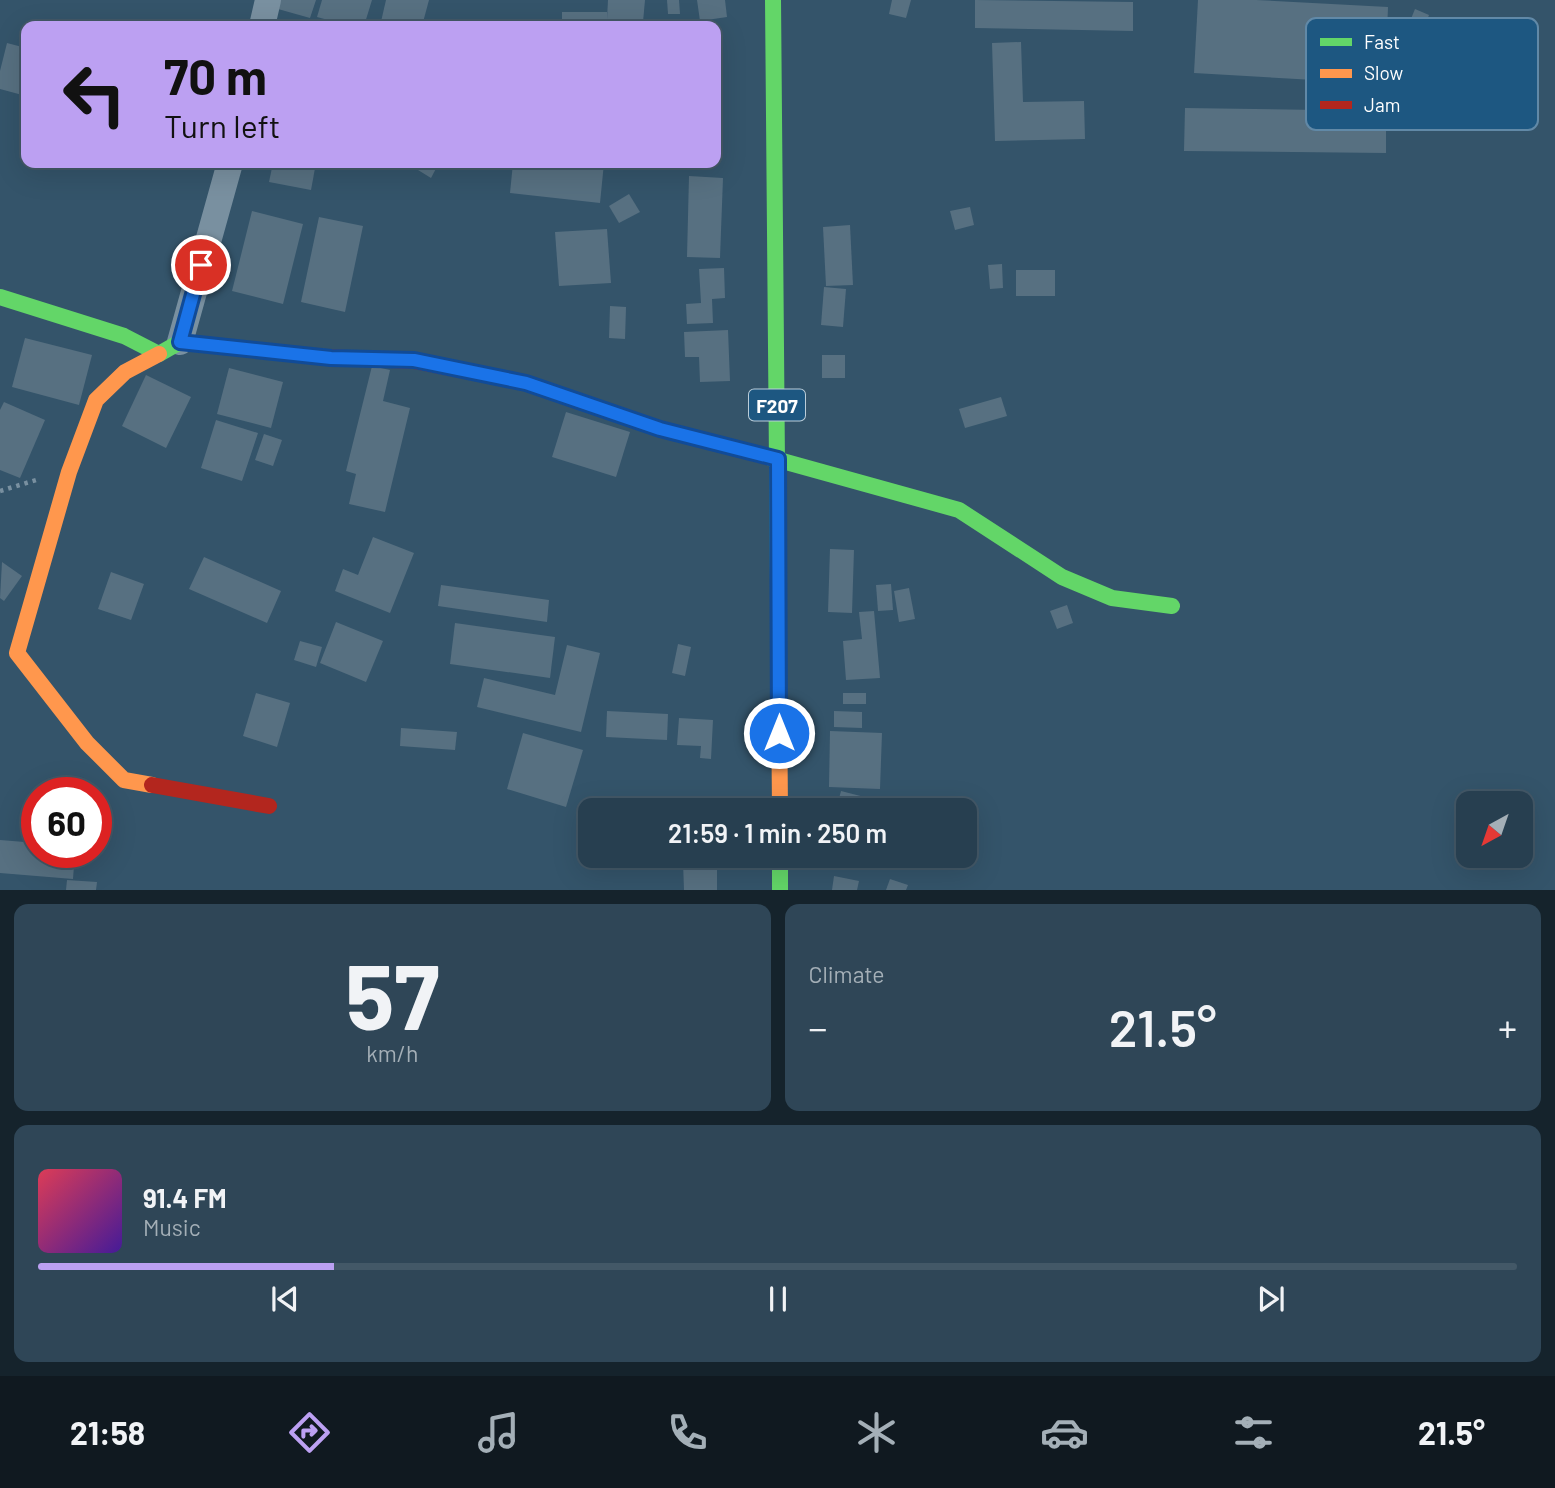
<!DOCTYPE html>
<meta charset="utf-8">
<style>
body{margin:0;font-family:Barlow,sans-serif;background:#2f4657;color:#f1f3f6;height:100vh;display:flex;flex-direction:column;font-size:26px;white-space:nowrap}
*{box-sizing:border-box;margin:0}
p{font-size:23px;color:#a4afb7}
.icon{flex:none;width:38px;height:38px;fill:none;stroke:currentColor;stroke-width:2;stroke-linecap:round;stroke-linejoin:round}
.map{position:relative;height:890px;overflow:hidden}
.side{display:flex;flex-direction:column;gap:14px;padding:14px;background:#15232c;flex:1}
.side>*{flex:none}
.guide{position:absolute;left:21px;top:21px;width:700px;height:147px;border-radius:14px;box-shadow:0 7px 28px #0002,0 0 0 2px #435867;background:#bca0f2;color:#111;overflow:hidden}
.needle{width:46px;rotate:220deg}
.buttons{position:absolute;left:1456px;top:791px;display:grid;gap:14px}
.buttons a{display:grid;place-items:center;width:77px;height:77px;border-radius:14px;background:#273f50;box-shadow:0 7px 28px #0002,0 0 0 2px #435867;font-size:35px}
.speed{position:absolute;left:21px;top:777px;display:flex;gap:14px;font-size:35px;font-weight:700;text-align:center}
.speed>*{display:grid;place-content:center;width:91px;height:91px;border-radius:50%;background:#273f50;box-shadow:0 7px 28px #0002,0 0 0 2px #435867;line-height:1}
.speed .limit{border:10px solid #d22;background:#fff;color:#111}
.pin{position:absolute;display:grid;place-items:center;width:60px;height:60px;color:#fff;margin:-30px;border:4px solid #fff;border-radius:50%;box-shadow:0 2px 7px #0007}
.me{position:absolute;width:77px;margin:-38px;rotate:0deg;stroke-linejoin:round;filter:drop-shadow(0 0 5px #0008)}
.turn{display:flex;align-items:center;gap:24px;height:147px;padding:0 28px;font-size:32px}
.turn .icon{width:91px;height:91px;stroke-width:2.5}
.turn b{display:block;font-size:49px;line-height:60px}
.big{font-size:52px;font-weight:600;line-height:1.1}
.side .widget{flex:1;display:flex;flex-direction:column;justify-content:center;gap:10px;min-width:0;padding:0 24px;border-radius:14px;background:#2f4657}
.side .dial{align-items:center;gap:0}
.dial b{font-size:91px;line-height:1}
.song{display:flex;align-items:center;gap:21px}
.cover{width:84px;height:84px;border-radius:10px;background:linear-gradient(135deg,hsl(350 70% 55%),hsl(260 70% 35%))}
.played{height:7px;border-radius:4px;background:linear-gradient(90deg,#bca0f2 20%,#435867 20%)}
.keys{display:flex;justify-content:space-around;direction:ltr}
.heat{display:flex;justify-content:space-between;align-items:center;font-size:38px;direction:ltr}
.side .tiles{flex:1;display:grid;gap:14px;grid-template-columns:1fr 1fr}
.widget:last-child{grid-column:span 2}
.trip{position:absolute;left:578px;top:798px;width:399px;height:70px;border-radius:14px;background:#273f50;box-shadow:0 7px 28px #0002,0 0 0 2px #435867;font-weight:600;line-height:70px;text-align:center}
.menu{display:flex;height:112px;justify-content:space-around;align-items:center;background:#101920;color:#a4afb7}
.menu .icon{width:49px;height:49px}
.menu .active{color:#bca0f2}
.menu b{font-size:32px;color:#f1f3f6}
.map>svg:first-child{display:block}
</style>
<div class="map">
<svg width="1555" height="890" viewBox="0 0 1555 890">
<rect width="100%" height="100%" fill="#34546a"/>
<g fill="#577081">
<path d="M281,0H316L310,18L278,9Z"/>
<path d="M322,0H372L364,26H350L317,17Z"/>
<path d="M386,0H429L422,26H380Z"/>
<path d="M608,0H645L643,22L607,19Z"/>
<path d="M667,0H679L680,14H668Z"/>
<path d="M697,0H725L727,17L700,21Z"/>
<path d="M892,0H911L906,18L889,14Z"/>
<path d="M975,0L1133,2V31L975,28Z"/>
<path d="M1198,0H1256L1388,7L1385,84L1194,73Z"/>
<path d="M1415,9L1429,15L1421,36L1406,31Z"/>
<rect x="562" y="12" width="45" height="14"/>
<path d="M146,19L197,21L196,26H146Z"/>
<path d="M1021,42L1023,102L1084,101L1085,139L995,141L992,43Z"/>
<path d="M7,43L26,48V96L0,89V71Z"/>
<path d="M1185,108L1386,111V153L1184,151Z"/>
<path d="M273,163H316L311,190L269,182Z"/>
<path d="M423,163H439L431,178L418,170Z"/>
<path d="M513,163H604L600,203L510,193Z"/>
<path d="M689,176L723,178L720,258L687,257Z"/>
<path d="M629,194L640,212L619,223L609,206Z"/>
<path d="M970,207L974,225L955,230L950,211Z"/>
<path d="M252,211L303,224L283,304L232,291Z"/>
<path d="M319,217L363,226L345,312L301,302Z"/>
<path d="M850,225L853,285L826,286L823,227Z"/>
<path d="M607,229L611,283L559,286L555,232Z"/>
<path d="M1002,264L1003,288L990,289L988,265Z"/>
<path d="M724,268L725,298L712,299L713,323L687,324L686,304L701,303L699,269Z"/>
<rect x="1016" y="270" width="39" height="26"/>
<path d="M824,287L846,289L843,327L821,325Z"/>
<path d="M610,306L626,307L625,339L609,338Z"/>
<path d="M728,330L730,381L700,382L699,357H685L684,332Z"/>
<path d="M25,338L92,355L79,405L12,387Z"/>
<rect x="822" y="355" width="23" height="23"/>
<path d="M372,366L390,370L383,401L410,408L385,512L349,504L356,474L346,471Z"/>
<path d="M229,368L283,382L271,428L217,414Z"/>
<path d="M146,375L191,397L166,448L122,426Z"/>
<path d="M1001,397L1007,416L965,428L959,409Z"/>
<path d="M4,402L45,420L20,478L0,470V410Z"/>
<path d="M566,412L630,432L616,477L552,457Z"/>
<path d="M216,420L258,433L242,481L201,468Z"/>
<path d="M264,434L282,440L273,466L255,460Z"/>
<path d="M373,537L414,553L390,613L335,591L343,569L358,575Z"/>
<path d="M830,549L854,550L852,613L828,612Z"/>
<path d="M204,557L281,591L267,623L189,589Z"/>
<path d="M2,562L22,576L4,601L0,598Z"/>
<path d="M111,572L144,584L131,620L98,609Z"/>
<path d="M891,584L893,610L878,611L876,585Z"/>
<path d="M441,585L549,600L547,622L438,606Z"/>
<path d="M909,588L915,619L899,622L894,591Z"/>
<path d="M1067,605L1073,623L1057,629L1050,611Z"/>
<path d="M874,611L880,678L846,680L843,641L862,639L859,612Z"/>
<path d="M336,622L383,641L366,682L320,663Z"/>
<path d="M455,623L555,637L550,678L450,664Z"/>
<path d="M300,641L322,647L316,667L294,660Z"/>
<path d="M678,644L691,647L685,676L672,673Z"/>
<path d="M567,645L600,653L581,732L477,707L484,678L555,695Z"/>
<path d="M256,693L290,703L277,747L243,736Z"/>
<rect x="843" y="693" width="23" height="11"/>
<path d="M607,711L668,714L667,740L606,737Z"/>
<path d="M834,711L862,712V728L834,727Z"/>
<path d="M679,718L713,720L711,759L700,758L701,746L677,745Z"/>
<path d="M401,728L457,732L455,750L400,746Z"/>
<path d="M830,731L882,733L880,789L829,787Z"/>
<path d="M523,733L583,750L566,807L507,789Z"/>
<path d="M841,791L880,801L878,810H836Z"/>
<path d="M0,840L37,843V852H75L73,879L0,873Z"/>
<path d="M717,861V890H684L683,862Z"/>
<path d="M834,876L859,881L857,890H832Z"/>
<path d="M890,879L908,885L906,890H886Z"/>
<path d="M67,880L97,882L96,890H66Z"/>
</g>
<g fill="none" stroke-linecap="round" stroke-linejoin="round">
<path stroke="#7990a0" stroke-width="4.5" stroke-dasharray="3.5 5" stroke-linecap="butt" d="M0,491L36,480"/>
<g stroke="#7990a0" stroke-width="26">
<path d="M262,26L268,0"/>
<path d="M180,342L230,163"/>
</g>
<g stroke="#63d668" stroke-width="16">
<path d="M773,0L778,579"/>
<path d="M0,297L124,336L159,354L180,342L324,357"/>
<path d="M768,457L959,510L1062,577L1112,598L1172,606"/>
<path d="M780,856V890"/>
</g>
<g stroke="#ff974d" stroke-width="16">
<path d="M778,579L780,810"/>
<path d="M152,785L124,780L87,743L17,653L69,472L96,400L125,372L159,354"/>
</g>
<g stroke="#b3261e" stroke-width="16">
<path d="M324,357L414,361L526,383L660,429L768,457"/>
<path d="M152,785L269,806"/>
</g>
</g>
<g fill="none" stroke-linecap="round" stroke-linejoin="round">
<g stroke="#114b97" stroke-width="18">
<path id="route" d="M201,265L180,342L331,358L414,360L526,383L660,429L778,459L779,733"/>
</g>
<use href="#route" stroke="#1a73e8" stroke-width="12"/>
</g>
<g text-anchor="middle" dominant-baseline="central" stroke-width="7" stroke-linejoin="round" paint-order="stroke">
<rect fill="#1d5781" stroke="#bbcdd9" stroke-width="2" x="749" y="389.5" width="56" height="31" rx="5"/>
<g font-size="19" font-weight="bold" fill="#fff">
<text x="777" y="405">F207</text>
</g>
</g>
<rect x="1306" y="18" width="232" height="112" rx="10" fill="#1d5781" stroke="#6189a7" stroke-width="2"/>
<rect x="1320" y="38" width="32" height="8" fill="#63d668"/>
<rect x="1320" y="69" width="32" height="9" fill="#ff974d"/>
<rect x="1320" y="101" width="32" height="8" fill="#b3261e"/>
<g font-size="19" fill="#fff">
<text x="1364" y="49">Fast</text>
<text x="1364" y="80">Slow</text>
<text x="1364" y="112">Jam</text>
</g>
</svg>
<div class="buttons">
<a><svg class="needle" viewBox="-14 -14 28 28"><path d="M0-13l5 13h-10z" fill="#e53935"/><path d="M0 13l5-13h-10z" fill="#a4afb7"/></svg></a>
</div>
<div class="speed"><div class="limit">60</div></div>
<div class="pin" style="left:201px;top:265px;background:#d93025"><svg class="icon" aria-label="arrive" viewBox="0 0 24 24"><path d="M6 21V4h12l-3 4 3 4H6"/></svg></div>
<svg class="me" style="left:779px;top:733px" viewBox="-20 -20 40 40"><circle r="17" fill="#1a73e8" stroke="#fff" stroke-width="3"/><path d="M0-11L8 9 0 5-8 9z" fill="#fff"/></svg>
<div class="trip">21:59 · 1 min · 250 m</div>
<div class="guide">
<div class="turn"><svg class="icon" aria-label="left" viewBox="0 0 24 24"><path d="M17 20v-9H6M10 6l-5 5 5 5"/></svg><div><b>70 m</b>Turn left</div></div>
</div>
</div>
<section class="side">
<div class="tiles">
<div class="widget dial"><b>57</b><p>km/h</p></div>
<div class="widget"><p>Climate</p>
<div class="heat"><a>−</a><b class="big">21.5°</b><a>+</a></div>
</div>
<div class="widget">
<div class="song"><i class="cover"></i><div><b>91.4 FM</b><p>Music</p></div></div>
<div class="played"></div>
<div class="keys"><svg class="icon" aria-label="previous" viewBox="0 0 24 24"><path d="M18 5L8 12l10 7zM5 5v14"/></svg><svg class="icon" aria-label="pause" viewBox="0 0 24 24"><path d="M8 5v14M16 5v14"/></svg><svg class="icon" aria-label="next" viewBox="0 0 24 24"><path d="M6 5l10 7-10 7zM19 5v14"/></svg></div>
</div>
</div>
</section>
<nav class="menu">
<b>21:58</b>
<svg class="icon active" aria-label="directions" viewBox="0 0 24 24"><path d="M12 3l9 9-9 9-9-9zM9 14v-3h6M13 9l2 2-2 2"/></svg>
<svg class="icon" aria-label="music" viewBox="0 0 24 24"><path d="M9 18V5l10-2v13"/><circle cx="6" cy="18" r="3"/><circle cx="16" cy="16" r="3"/></svg>
<svg class="icon" aria-label="phone" viewBox="0 0 24 24"><path d="M5 4h4l2 5-3 2q2 4 5 5l2-3 5 2v4C11 20 4 13 5 4z"/></svg>
<svg class="icon" aria-label="climate" viewBox="0 0 24 24"><path d="M12 3v18M4 7l16 10M4 17L20 7"/></svg>
<svg class="icon" aria-label="car" viewBox="0 0 24 24"><path d="M5 17H2v-5l4-1 3-4h7l3 4 3 1v5h-3M9 17h6M6 11h13"/><circle cx="7" cy="17" r="2"/><circle cx="17" cy="17" r="2"/></svg>
<svg class="icon" aria-label="filters" viewBox="0 0 24 24"><path d="M4 7h16M4 17h16"/><circle cx="9" cy="7" r="2"/><circle cx="15" cy="17" r="2"/></svg>
<b>21.5°</b>
</nav>
